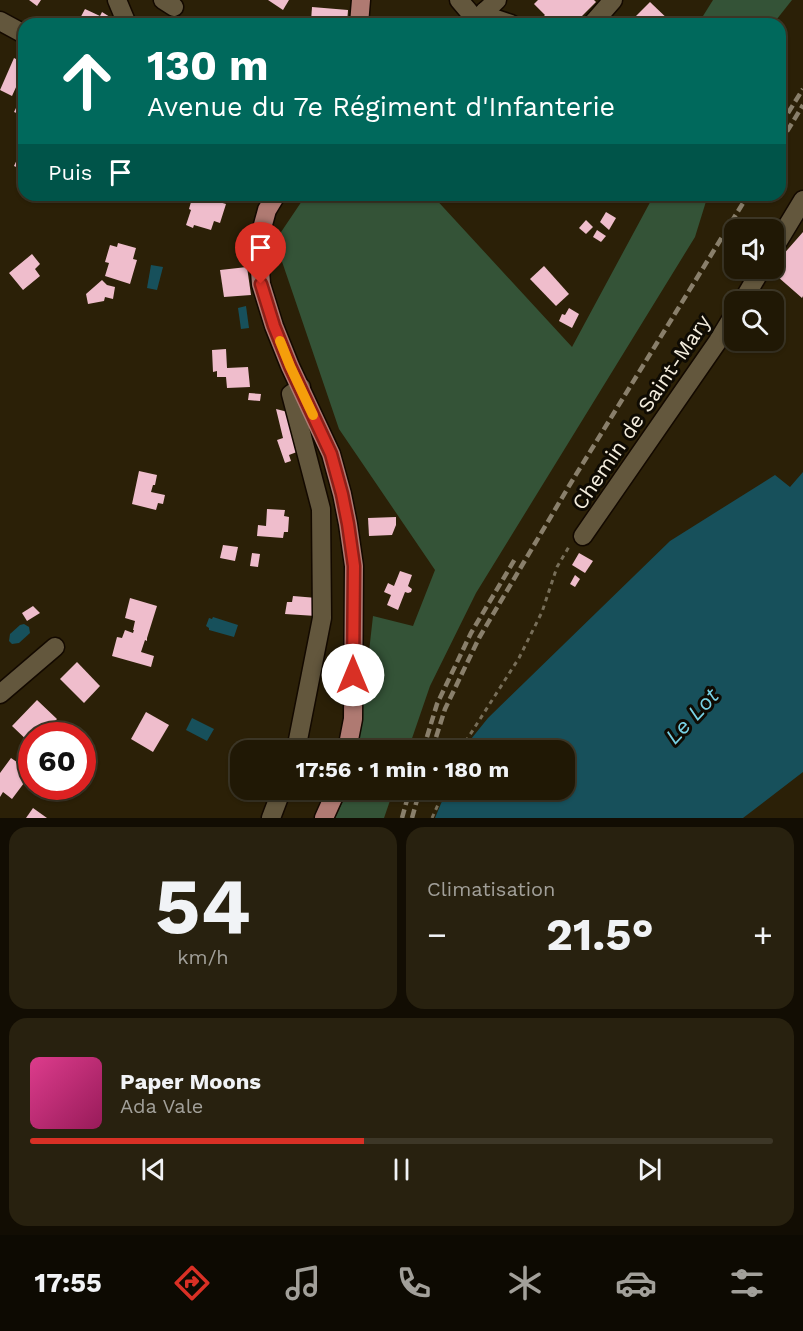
<!DOCTYPE html>
<html lang="fr">
<meta charset="utf-8">
<style>
body{margin:0;font-family:"Work Sans",sans-serif;background:#28210f;color:#f1f3f6;height:100vh;display:flex;flex-direction:column;font-size:22px;white-space:nowrap}
*{box-sizing:border-box;margin:0}
p{font-size:20px;color:#a2a09a}
.icon{flex:none;width:33px;height:33px;fill:none;stroke:currentColor;stroke-width:2;stroke-linecap:round;stroke-linejoin:round}
.map{position:relative;height:818px;overflow:hidden}
.panel{display:flex;flex-direction:column;gap:9px;padding:9px;background:#120d03;flex:1}
.panel>*{flex:none}
.hud{position:absolute;left:18px;top:18px;width:768px;height:183px;border-radius:18px;box-shadow:0 2px 4px #0004,0 0 0 2px #3d3727;background:#00695c;color:#fff;overflow:hidden}
.tools{position:absolute;left:724px;top:219px;display:grid;gap:12px}
.tools a{display:grid;place-items:center;width:60px;height:60px;border-radius:12px;background:#201805;box-shadow:0 2px 4px #0004,0 0 0 2px #3d3727;font-size:30px}
.speed{position:absolute;left:18px;top:722px;display:flex;gap:12px;font-size:30px;font-weight:700;text-align:center}
.speed>*{display:grid;place-content:center;width:78px;height:78px;border-radius:50%;background:#201805;box-shadow:0 2px 4px #0004,0 0 0 2px #3d3727;line-height:1}
.speed .limit{border:9px solid #d22;background:#fff;color:#111}
.pin{position:absolute;display:grid;place-items:center;width:51px;height:51px;color:#fff;margin:-62px -26px;border-radius:50% 50% 50% 0;rotate:-45deg;box-shadow:0 0 6px #0007}
.pin .icon{rotate:45deg}
.me{position:absolute;width:66px;margin:-33px;rotate:0deg;stroke-linejoin:round;filter:drop-shadow(0 0 4px #0008)}
.turn{display:flex;align-items:center;gap:21px;height:126px;padding:0 30px;font-size:27px}
.turn .icon{width:78px;height:78px;stroke-width:2.5}
.turn b{display:block;font-size:42px;line-height:51px}
.then{display:flex;align-items:center;height:57px;padding:0 30px;background:#0003;gap:12px;font-size:22px}
.big{font-size:45px;font-weight:700;line-height:1.1}
.panel .tile{flex:1;display:flex;flex-direction:column;justify-content:center;gap:9px;min-width:0;padding:0 21px;border-radius:18px;background:#28210f}
.panel .dial{align-items:center;gap:0}
.dial b{font-size:78px;line-height:1}
.song{display:flex;align-items:center;gap:18px}
.cover{width:72px;height:72px;border-radius:9px;background:linear-gradient(135deg,hsl(330 70% 55%),hsl(330 70% 35%))}
.played{height:6px;border-radius:3px;background:linear-gradient(90deg,#d93025 45%,#3d3727 45%)}
.keys{display:flex;justify-content:space-around;direction:ltr}
.heat{display:flex;justify-content:space-between;align-items:center;font-size:33px;direction:ltr}
.panel .tiles{flex:1;display:grid;gap:9px;grid-template-columns:1fr 1fr}
.tile:last-child{grid-column:span 2}
.trip{position:absolute;left:230px;top:740px;width:345px;height:60px;border-radius:18px;background:#201805;box-shadow:0 2px 4px #0004,0 0 0 2px #3d3727;font-weight:700;line-height:60px;text-align:center}
.tab-bar{display:flex;height:96px;justify-content:space-around;align-items:center;background:#0d0a02;color:#a2a09a}
.tab-bar .icon{width:42px;height:42px}
.tab-bar .selected{color:#d93025}
.tab-bar b{font-size:27px;color:#f1f3f6}
.map>svg:first-child{display:block}
</style>
<div class="map">
<svg width="803" height="818" viewBox="0 0 803 818">
<rect width="100%" height="100%" fill="#2b2007"/>
<g fill="#345337">
<path d="M713,0H792L773,24H698Z"/>
<path d="M306,195H432L572,347L654,195H708L695,237L476,593L430,686L408,750H358L373,616L413,626L435,570L339,429L275,241Z"/>
<path d="M349,789H394L384,818H335Z"/>
</g>
<g fill="#17505b">
<path d="M151,265L163,267L157,290L147,288Z"/>
<path d="M246,306L249,328L241,329L238,308Z"/>
<path d="M803,472V772L743,818H435L447,789H564V750H464L467,744L488,718L670,541L775,475L790,487Z"/>
<path d="M213,617L238,625L234,637L209,630V628L206,626L209,618L212,619Z"/>
<path d="M24,624L29,627L30,633L19,643L12,644L9,641L10,634L20,625Z"/>
<path d="M192,718L214,729L207,741L186,730Z"/>
</g>
<g fill="#efbdcc">
<path d="M29,0H41L37,6Z"/>
<path d="M268,0H289L283,10Z"/>
<path d="M538,0H594L596,2L574,24H555L549,19L547,21L543,17L545,15L534,4Z"/>
<path d="M650,2L673,24H628Z"/>
<path d="M312,7L348,10L347,24L311,21Z"/>
<path d="M85,9L100,16L102,12L110,17L106,24H77Z"/>
<path d="M419,18L427,20L426,24H418Z"/>
<path d="M14,58L24,63V83L22,87L17,85L12,96L0,90Z"/>
<path d="M20,100L24,102V104L19,114L14,112Z"/>
<path d="M20,153L24,155L23,170L14,166Z"/>
<path d="M82,195H100L97,202Z"/>
<path d="M193,195H210L209,199L226,204L220,223L214,221L211,230L194,225L193,228L186,225L191,210L189,209Z"/>
<path d="M606,212L616,218L609,230L600,222Z"/>
<path d="M586,220L593,227L586,234L579,228Z"/>
<path d="M597,230L606,236L601,242L593,237Z"/>
<path d="M803,232V296L802,298L770,270L774,268V265Z"/>
<path d="M118,243L136,248L133,259L137,260L130,284L105,276L109,263L105,262L110,245L117,247Z"/>
<path d="M32,254L40,264L35,269L40,276L23,290L9,273Z"/>
<path d="M544,266L569,294L556,306L530,279Z"/>
<path d="M247,267L251,295L224,297L220,270Z"/>
<path d="M102,280L107,285L115,287L113,299L105,297L104,301L88,304L86,294Z"/>
<path d="M569,308L579,314L572,328L559,321L562,314L565,315Z"/>
<path d="M226,349L227,368L248,367L250,387L227,388L226,377H217V371L213,372L212,350Z"/>
<path d="M249,393L261,394L260,401L248,400Z"/>
<path d="M276,409L292,413L302,450L289,455L291,461L285,463L277,440L283,438Z"/>
<path d="M139,471L157,475L155,485H153L151,492L165,495L163,504L158,503L156,510L132,504Z"/>
<path d="M267,509L285,510L284,516L289,517L288,532H284L283,538L257,536L258,525L266,526Z"/>
<path d="M396,517V525L392,535L369,536L368,518Z"/>
<path d="M223,545L238,547L235,561L220,558Z"/>
<path d="M252,553L260,554L258,567L250,566Z"/>
<path d="M579,553L593,561L585,573L572,565Z"/>
<path d="M400,571L412,575L408,586L412,589L411,592L408,593L405,592L398,610L387,605L391,595L384,592L388,583L394,586Z"/>
<path d="M575,575L580,579L575,587L570,584Z"/>
<path d="M293,596L317,598L316,616L285,614L287,602H292Z"/>
<path d="M130,598L157,606L147,638V641L145,640L141,652L154,656L151,667L112,656L117,637L122,638L125,630L133,633L134,630H133L135,621L125,618Z"/>
<path d="M33,606L40,613L27,621L22,613Z"/>
<path d="M77,662L100,686L84,703L60,679Z"/>
<path d="M37,700L57,719L42,735H32V745L12,726Z"/>
<path d="M146,712L169,725L153,752L131,739Z"/>
<path d="M272,745L284,750H270Z"/>
<path d="M11,758L27,769L22,776L27,779L12,799L3,792L0,797V773Z"/>
<path d="M32,786H44L40,792Z"/>
<path d="M33,808L47,818H26Z"/>
</g>
<g fill="none" stroke-linecap="round" stroke-linejoin="round">
<g stroke="#130900" stroke-width="21">
<g id="minor">
<path d="M117,0L127,24"/>
<path d="M163,0L174,7"/>
<path d="M459,0L476,20"/>
<path d="M485,11L493,18L511,24"/>
<path d="M0,21L24,34"/>
<path d="M472,24L497,0"/>
<path d="M592,24L613,0"/>
<path d="M774,248L803,200"/>
<path d="M742,302L762,268"/>
<path d="M583,536L718,341L735,313"/>
<path d="M0,694L55,647"/>
<path d="M296,750L322,618L321,509L291,394L301,387"/>
<path d="M271,818L282,789"/>
</g>
</g>
<g stroke="#130900" stroke-width="21">
<g id="major">
<path d="M359,24L361,0"/>
<path d="M276,195L267,210L258,243L261,284L274,326L290,366L331,454L342,494L348,524L354,566L353,719L347,750"/>
<path d="M324,818L337,789"/>
</g>
</g>
<g stroke="#776e59" stroke-width="3" stroke-dasharray="4.5 4.5" stroke-linecap="butt">
<path d="M462,750L466,741L519,658L542,612L557,567L570,545"/>
<path d="M432,818L445,789"/>
</g>
<use href="#minor" stroke="#63573d" stroke-width="18"/>
<use href="#major" stroke="#af7a72" stroke-width="18"/>
<g stroke="#897f6b" stroke-width="4.5" stroke-dasharray="9 4.5" stroke-linecap="butt">
<path d="M788,113L803,89"/>
<path d="M780,143L803,105"/>
<path d="M423,750L437,704L471,633L515,559"/>
<path d="M432,750L445,709L479,638L569,486L748,195"/>
<path d="M402,818L410,789"/>
<path d="M412,818L420,789"/>
</g>
</g>
<g fill="none" stroke-linecap="round" stroke-linejoin="round">
<g stroke="#8d1f18" stroke-width="15">
<path id="route" d="M261,284L274,326L290,366L331,454L342,494L348,524L354,566L353,675"/>
</g>
<use href="#route" stroke="#d93025" stroke-width="10"/>
<path stroke="#f59e0b" stroke-width="10" d="M280,341L290,366L313,415"/>
</g>
<g text-anchor="middle" dominant-baseline="central" stroke-width="6" stroke-linejoin="round" paint-order="stroke">
<g font-size="21" fill="#f4edde" stroke="#0f0b03">
<text transform="translate(641 412) rotate(-56)">Chemin de Saint-Mary</text>
</g>
<g font-size="22" font-style="italic" fill="#78d2e5" stroke="#0f0b03">
<text transform="translate(692 716) rotate(-47)">Le Lot</text>
</g>
</g>
</svg>
<div class="tools">
<a><svg class="icon" aria-label="sound" viewBox="0 0 24 24"><path d="M4 9h4l5-4v14l-5-4H4zM17 9q2 3 0 6"/></svg></a>
<a><svg class="icon" aria-label="search" viewBox="0 0 24 24"><circle cx="10" cy="10" r="6"/><path d="M15 15l6 6"/></svg></a>
</div>
<div class="speed"><div class="limit">60</div></div>
<div class="pin" style="left:261px;top:284px;background:#d93025"><svg class="icon" aria-label="arrive" viewBox="0 0 24 24"><path d="M6 21V4h12l-3 4 3 4H6"/></svg></div>
<svg class="me" style="left:353px;top:675px" viewBox="-20 -20 40 40"><circle r="19" fill="#fff"/><path d="M0-13L10 11 0 6-10 11z" fill="#d93025"/></svg>
<div class="trip">17:56 · 1 min · 180 m</div>
<div class="hud">
<div class="turn"><svg class="icon" aria-label="ahead" viewBox="0 0 24 24"><path d="M12 20V5M6 11l6-6 6 6"/></svg><div><b>130 m</b>Avenue du 7e Régiment d'Infanterie</div></div>
<div class="then">Puis<svg class="icon" aria-label="arrive" viewBox="0 0 24 24"><path d="M6 21V4h12l-3 4 3 4H6"/></svg></div>
</div>
</div>
<section class="panel">
<div class="tiles">
<div class="tile dial"><b>54</b><p>km/h</p></div>
<div class="tile"><p>Climatisation</p>
<div class="heat"><a>−</a><b class="big">21.5°</b><a>+</a></div>
</div>
<div class="tile">
<div class="song"><i class="cover"></i><div><b>Paper Moons</b><p>Ada Vale</p></div></div>
<div class="played"></div>
<div class="keys"><svg class="icon" aria-label="previous" viewBox="0 0 24 24"><path d="M18 5L8 12l10 7zM5 5v14"/></svg><svg class="icon" aria-label="pause" viewBox="0 0 24 24"><path d="M8 5v14M16 5v14"/></svg><svg class="icon" aria-label="next" viewBox="0 0 24 24"><path d="M6 5l10 7-10 7zM19 5v14"/></svg></div>
</div>
</div>
</section>
<nav class="tab-bar">
<b>17:55</b>
<svg class="icon selected" aria-label="directions" viewBox="0 0 24 24"><path d="M12 3l9 9-9 9-9-9zM9 14v-3h6M13 9l2 2-2 2"/></svg>
<svg class="icon" aria-label="music" viewBox="0 0 24 24"><path d="M9 18V5l10-2v13"/><circle cx="6" cy="18" r="3"/><circle cx="16" cy="16" r="3"/></svg>
<svg class="icon" aria-label="phone" viewBox="0 0 24 24"><path d="M5 4h4l2 5-3 2q2 4 5 5l2-3 5 2v4C11 20 4 13 5 4z"/></svg>
<svg class="icon" aria-label="climate" viewBox="0 0 24 24"><path d="M12 3v18M4 7l16 10M4 17L20 7"/></svg>
<svg class="icon" aria-label="car" viewBox="0 0 24 24"><path d="M5 17H2v-5l4-1 3-4h7l3 4 3 1v5h-3M9 17h6M6 11h13"/><circle cx="7" cy="17" r="2"/><circle cx="17" cy="17" r="2"/></svg>
<svg class="icon" aria-label="filters" viewBox="0 0 24 24"><path d="M4 7h16M4 17h16"/><circle cx="9" cy="7" r="2"/><circle cx="15" cy="17" r="2"/></svg>
</nav>
